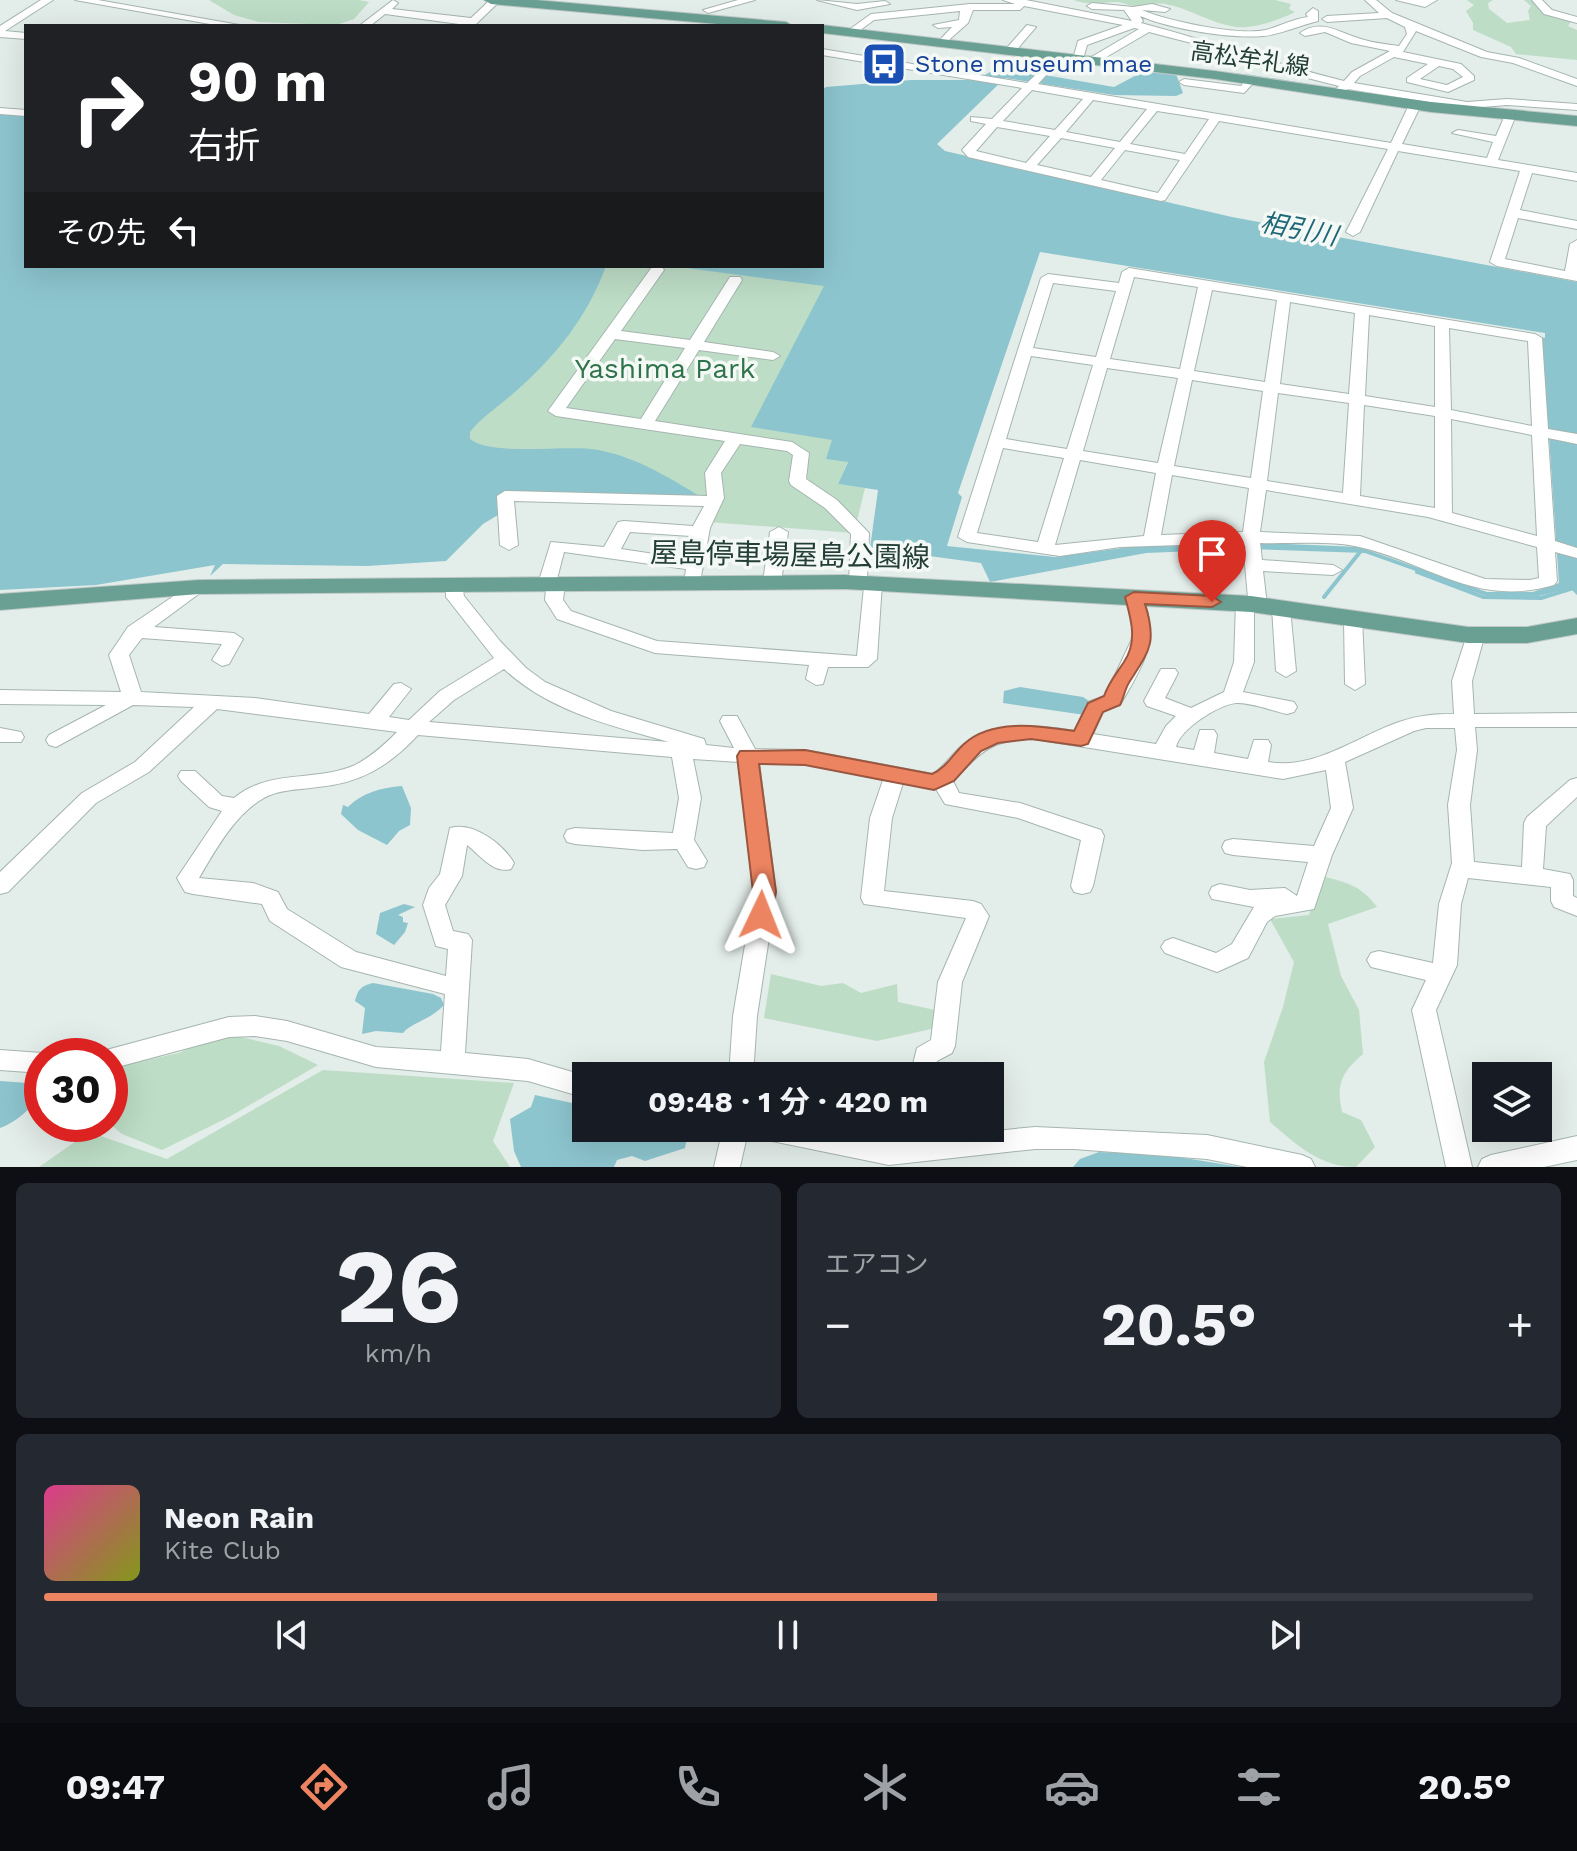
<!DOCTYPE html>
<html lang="ja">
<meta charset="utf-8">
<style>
body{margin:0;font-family:"Work Sans","Noto Sans JP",sans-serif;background:#242831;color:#f1f3f6;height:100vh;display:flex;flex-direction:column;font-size:30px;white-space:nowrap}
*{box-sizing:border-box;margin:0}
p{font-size:26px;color:#9ea1a6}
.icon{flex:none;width:44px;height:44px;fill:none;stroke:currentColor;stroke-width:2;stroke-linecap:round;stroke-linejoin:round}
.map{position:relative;height:1167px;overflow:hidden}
.details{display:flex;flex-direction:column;gap:16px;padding:16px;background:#0d0f14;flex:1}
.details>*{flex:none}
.banner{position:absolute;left:24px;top:24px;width:800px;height:244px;border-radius:0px;box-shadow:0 8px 32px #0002;background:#202124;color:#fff;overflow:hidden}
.controls{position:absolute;left:1472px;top:1062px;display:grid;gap:16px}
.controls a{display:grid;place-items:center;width:80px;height:80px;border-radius:0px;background:#171b24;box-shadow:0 8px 32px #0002;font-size:40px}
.speed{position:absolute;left:24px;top:1038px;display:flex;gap:16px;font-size:40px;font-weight:700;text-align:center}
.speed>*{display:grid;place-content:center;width:104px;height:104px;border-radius:50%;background:#171b24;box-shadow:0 8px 32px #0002;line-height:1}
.speed .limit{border:12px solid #d22;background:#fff;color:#111}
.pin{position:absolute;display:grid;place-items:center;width:68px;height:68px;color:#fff;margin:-82px -34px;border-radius:50% 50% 50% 0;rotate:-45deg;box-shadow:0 0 8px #0007}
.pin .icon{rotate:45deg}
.me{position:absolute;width:88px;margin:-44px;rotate:2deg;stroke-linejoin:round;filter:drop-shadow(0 0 6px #0008)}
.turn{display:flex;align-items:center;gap:28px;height:168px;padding:0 32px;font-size:36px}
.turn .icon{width:104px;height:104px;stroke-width:2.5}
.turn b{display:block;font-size:56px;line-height:68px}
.then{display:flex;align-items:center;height:76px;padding:0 32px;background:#0003;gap:16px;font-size:30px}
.big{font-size:60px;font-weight:700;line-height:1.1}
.details .widget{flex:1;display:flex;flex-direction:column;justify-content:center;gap:12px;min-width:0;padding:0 28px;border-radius:12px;background:#242831}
.details .dial{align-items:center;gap:0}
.dial b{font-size:104px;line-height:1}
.song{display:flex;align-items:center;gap:24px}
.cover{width:96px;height:96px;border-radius:12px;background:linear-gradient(135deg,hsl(330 70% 55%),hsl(70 70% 35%))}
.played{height:8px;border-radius:4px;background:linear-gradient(90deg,#ed8461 60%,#363941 60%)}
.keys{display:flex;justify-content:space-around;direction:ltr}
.heat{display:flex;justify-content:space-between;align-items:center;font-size:44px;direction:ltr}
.details .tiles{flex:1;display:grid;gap:16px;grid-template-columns:1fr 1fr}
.widget:last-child{grid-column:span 2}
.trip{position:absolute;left:572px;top:1062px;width:432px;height:80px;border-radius:0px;background:#171b24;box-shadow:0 8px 32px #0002;font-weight:700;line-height:80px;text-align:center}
.tabs{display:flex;height:128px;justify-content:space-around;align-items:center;background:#090b0e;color:#9ea1a6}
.tabs .icon{width:56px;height:56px}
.tabs .selected{color:#ed8461}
.tabs b{font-size:36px;color:#f1f3f6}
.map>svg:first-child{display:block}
</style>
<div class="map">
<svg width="1577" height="1167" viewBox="0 0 1577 1167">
<rect width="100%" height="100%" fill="#e3ede9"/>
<g fill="#bdddc6">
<path d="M209,0H359L369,2L354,19L336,25L259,22L234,15Z"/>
<path d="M1074,0H1275L1291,4L1289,9L1295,12C1279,20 1254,29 1236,27C1212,24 1189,8 1165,4C1154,2 1144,7 1135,6C1128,6 1123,2 1117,2C1102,2 1088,6 1074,0Z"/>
<path d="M1467,0H1493L1488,3L1489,9L1507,23L1530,20L1528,11L1531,6L1524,0H1533L1572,20L1568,26L1577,30V60L1516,54L1511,47L1473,30V23L1466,11L1474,5Z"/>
<path d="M595,266H672L826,285L832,440L848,461L838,484L865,488L854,533L708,522L711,500L481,456L461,427Z"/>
<path d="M1321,876C1346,882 1362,886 1377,907L1328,924L1341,976L1359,1010L1363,1054C1341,1073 1336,1084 1342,1112L1361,1120L1375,1147L1356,1167C1319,1167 1296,1144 1270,1122L1264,1062L1283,1007L1294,962L1270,919L1309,915Z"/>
<path d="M771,974L821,986L843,983L861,993L897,984L898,1002L935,1010L936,1028L877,1041L764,1018Z"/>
<path d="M232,1035L279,1046L318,1065L229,1117L162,1150L122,1134L110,1124V1068L179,1053L216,1036Z"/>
<path d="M323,1070L514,1083L493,1141L510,1167H39L89,1132L167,1159Z"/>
</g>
<g fill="#8dc5cf" fill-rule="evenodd">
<path d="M999,67L1114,87L1148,69L1179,67L1252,75L1447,106L1577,116V120L1446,108L1264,79L1188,71L1176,74L1183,93L1176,96L1114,95L1005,78L937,144L945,151L1232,217L1577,282V595L1570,588L1535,597L1486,596L1365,553L1247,549L1146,553L990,582L981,563L870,548L878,490L838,484L848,462L826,459L832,440L751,427L824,286L671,266H822V90L826,87L911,80H976ZM1040,252L1545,333V338L1540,337L1543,349L1559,583L1533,592H1487L1359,547L1244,542L1145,545L1055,557L947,546L962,497L958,493Z"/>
<path d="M0,112L26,114V266H606C588,316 556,356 516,391C501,405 483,416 470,432V439C493,457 565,444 599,450C638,458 668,477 701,497L504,493L498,515L483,524L446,561L367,566L223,564L210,576L215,565L96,585L0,590Z"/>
<path d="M1020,687L1083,697L1092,703L1085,715L1003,703L1004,691Z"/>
<path d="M402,786L411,808L410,825L399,831L387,845L358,830L341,814L343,805L348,807C363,792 381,788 402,786Z"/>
<path d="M404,904L415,907L398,915L403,917V922L408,923L405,932L394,945L376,934L380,913Z"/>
<path d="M373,983L433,994L441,998L444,1005C429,1021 412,1022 403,1033L376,1031L362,1034L365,1008L355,1001C358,989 361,986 373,983Z"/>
<path d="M0,1081L42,1084C40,1103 17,1122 0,1128Z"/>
<path d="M535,1095L586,1106V1128H689L685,1148L645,1161L632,1156L617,1160L614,1167H521L514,1151L510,1119L531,1107Z"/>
<path d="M1099,1152L1166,1155L1240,1167H1073L1080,1159Z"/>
</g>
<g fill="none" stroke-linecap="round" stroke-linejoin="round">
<g stroke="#8dc5cf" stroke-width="4">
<path d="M1417,572L1483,597L1541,598L1577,587"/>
<path d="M1324,597L1360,552"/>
</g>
<g stroke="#a6b5b0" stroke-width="2">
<g id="minor">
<path d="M41,0H53L5,31L26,33V39L0,37V26Z"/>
<path d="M75,0H98L245,26H221Z"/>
<path d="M393,0L398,3L392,9L471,18L490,0H501L474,26L385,14L370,26H359Z"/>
<path d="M738,0H755L708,13L703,10Z"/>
<path d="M817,0L857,4L885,1L890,4L857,10Z"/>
<path d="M1003,0H1026L1132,21L1124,10L1092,9L1087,6L1092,3L1133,7L1152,4L1170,9L1165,12L1142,10C1167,21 1239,36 1266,30C1280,26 1293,19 1308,17L1306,14L1313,8L1318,11V21C1301,25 1278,35 1263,36C1229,39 1171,29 1140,16L1143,21L1141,23C1209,41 1275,64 1344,81L1352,72L1390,51L1351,43L1325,32L1305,36L1300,33C1322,18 1339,33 1361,39C1373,43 1386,44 1399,46L1407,34L1405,27L1387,18L1327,22L1322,19L1327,16L1379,13L1365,0H1376L1392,13L1487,52L1519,58L1577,79V86L1513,63L1481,57L1416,31L1403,52L1461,64L1474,76V80L1448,92L1407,82V78L1428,64L1394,57L1360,76L1354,83L1467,102L1507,99L1577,104V110L1507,105L1467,108L1348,89L1342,92L1336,89L1339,86L1248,63L1199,45L1149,32L1096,63H1088V59L1139,29L1134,28L1087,45L1083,59L1078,62L1073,59L1078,41L1123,25L1024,6L1020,10H973L968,23L942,46L937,43L952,27L938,28L933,25L959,20L960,11L874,20L855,34L846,32L871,14L970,4H1015ZM1439,66L1453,69L1463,77L1447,85L1420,79Z"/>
<path d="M1396,0H1437L1425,7Z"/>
<path d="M1532,0H1542L1552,10L1577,17V23L1544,14Z"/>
<path d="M1027,25L1036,27L1013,54H1005V50Z"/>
<path d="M822,49L1027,83L1058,54L1063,57L1038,84L1391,143L1409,105L1415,102L1421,105L1402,144L1487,158L1493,142L1452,133L1458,130L1496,136L1506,113H1514L1516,115L1498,160L1577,173V181L1532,173L1520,210L1577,221V229L1518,218L1505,259L1565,271L1570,244L1577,240V281L1497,266L1490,262L1520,171L1398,151L1360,232L1353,236L1346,232L1388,149L1219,121L1165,200L1161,201L968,157L962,150L986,124L971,121V117L992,119L1022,88L822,55ZM1032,90L1083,99L1055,130L1003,121ZM1093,100L1147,109L1120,142L1066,132ZM1157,111L1209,119L1185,154L1130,144ZM997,127L1050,136L1026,163L976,151ZM1061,138L1115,148L1091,177L1037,165ZM1125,150L1180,160L1158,193L1101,180Z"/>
<path d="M1247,78L1256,80L1244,93L1184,85L1179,82L1184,79L1241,86Z"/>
<path d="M0,108L26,110V116L0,114Z"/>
<path d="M652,267H662L664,270L621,331L690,340L730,277H740L742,280L704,342L773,352L780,356L773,360L699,350L655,421L792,442L809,453L806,479L837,500L869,533L867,579H879L882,583L877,659L868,667H828L823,684L816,685L806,679L809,665L655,653L557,619L545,600L546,589L538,584L551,542L604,547L618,522L624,521L693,526L704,506L514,501L518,545L509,550L500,545L497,496L505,491L707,496L705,473L725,441L556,416L548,411ZM615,339L685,348L641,419L566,408ZM740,444L787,451L793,455L789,481L791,485L825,508L851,534L849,583L852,587H864L857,656L657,641L571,611L563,600L565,584L557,579L564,552L686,569L684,583L687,587H699L710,528L724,498L721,473ZM630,532L691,536L688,559L621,549Z"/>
<path d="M1129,268L1535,334L1542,338L1548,429L1577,434V444L1548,438L1555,541L1577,548V558L1555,552L1557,581L1554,585C1476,608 1430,563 1359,547C1330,540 1290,544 1260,543L1262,560L1333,565L1342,570L1333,575L1263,571L1267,605L1264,609L1254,610V662L1243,692L1294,702L1297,707L1294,712L1287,714C1272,711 1251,702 1236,703C1218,705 1180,729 1176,747L1194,750L1200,730H1214L1217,735L1214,753L1248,759L1254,740H1268L1271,745L1268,762C1315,770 1356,737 1399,722C1418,715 1435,714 1454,714L1452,681L1465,641L1462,635L1471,629L1478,631L1483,641L1472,681L1474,714L1577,713V727H1475L1477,750L1470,805L1474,862L1522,867L1524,823L1527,817L1570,780L1577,778V797L1546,826L1543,869L1570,874L1573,880V896L1577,898V916L1554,907L1551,901V887L1468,878L1461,904L1457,965L1436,1010L1472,1167H1446L1412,1010L1426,980L1371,967L1367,960L1371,953L1379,951L1433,963L1439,904L1452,863L1448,805L1457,750L1455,728H1426L1414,731L1345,762L1353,808L1332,855L1314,909L1275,916L1267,922L1248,958L1217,972L1165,953L1161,947L1165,941L1173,938L1216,953L1232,944L1254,907L1212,899L1209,893L1212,887L1220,884L1250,890L1285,888L1297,896L1308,862L1233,855L1225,853L1222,847L1225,841L1233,839L1314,846L1331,808L1326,770L1283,779L1034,739C991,739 981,752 953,781L959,793L1020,803L1101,830L1104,836L1093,886L1090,892L1082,894L1074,892L1071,886L1081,840L1018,818L945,804L936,789L903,783L892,818L884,891L973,901L981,904L989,916L962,982L955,1046L952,1053L937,1061L934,1076H910L917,1048L931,1040L938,982L966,918L864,904L861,898L870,818L883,780L805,764L759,763L776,892L757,1016L753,1076H729L733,1016L754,892L739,762L693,759L701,798L694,840L707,861L704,867L696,869L688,867L677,849L643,850L575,844L567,842L564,836L567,830L575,828L673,833L679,798L672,757L418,735C389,766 361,783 318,787C298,790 276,789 259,801C233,818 215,851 199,878L253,883L278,892L287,909L356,952L446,976L448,949L436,946L423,905L429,888L440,874L450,828C473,821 503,844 514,863L511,869C493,874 480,855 467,845L462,876L445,905L453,931L468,934L472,940L465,1053L528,1059L586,1076V1098L528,1081L376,1067L287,1041L255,1036L229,1037L110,1069V1056H99L101,1052L110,1049L229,1017L255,1016L287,1021L376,1047L441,1051L445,994L341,967L270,921L262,904L193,894L185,892L177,878L222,811L209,807L181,781L178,776L181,771H195L222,796L234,798C269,769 313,782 353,766C370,758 384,745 397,732L217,709L149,772L96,803L8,892L0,894V872L82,793L135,762L194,707L133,705L56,747L49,745L46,740L49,735L106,705L0,704V690L121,692L109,655L128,627L193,583H205L208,587L154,627L234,633L243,639L229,664L222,666L212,660L222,644L142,638L129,655L141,692L255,698L369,714L394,684L401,683L411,689L389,717L409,720L440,691L494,658L446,597V585L455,579L461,581L464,596L500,641L526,668L545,682L611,711L704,739L706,745L734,748L720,721L723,716H737L755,749L805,750L933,774C945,766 952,753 964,744C996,720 1038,725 1075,731L1088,702L1105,696L1132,639L1133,622L1125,597L1134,591C1143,594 1143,596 1145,604C1159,644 1140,670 1120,705L1103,711L1093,734L1156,744L1166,726L1176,716L1147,706L1144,701L1161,669H1175L1178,673L1165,698L1191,708L1224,692L1234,662L1236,603L1239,599L1248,598L1243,543L1120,547L1060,556L967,542L958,537L1041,278L1048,274L1119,283L1122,272ZM1134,277L1198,287L1180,369L1110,359ZM1053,283L1116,291L1096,357L1033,348ZM1212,290L1277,300L1265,382L1194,371ZM1290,302L1355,313L1349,394L1280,384ZM1369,315L1435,326V407L1365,396ZM1449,328L1528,341L1532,426L1451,410ZM1031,356L1093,365L1067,449L1006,439ZM1107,368L1178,378L1158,463L1083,451ZM1192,380L1263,391L1251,478L1174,466ZM1278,393L1349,403L1343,493L1267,481ZM1364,405L1435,416V508L1360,496ZM1451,419L1532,435L1537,536L1452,513ZM1003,448L1064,458L1038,542L977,533ZM1080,460L1156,473L1144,536L1055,545ZM1172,475L1249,488L1243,532L1161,535ZM1266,490L1428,517L1537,547L1539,578L1530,580L1485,579L1360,536L1260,532ZM504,669C549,711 611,726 669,742L429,722L454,700Z"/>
<path d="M779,527L788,532L781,582L772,588L763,582L770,532Z"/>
<path d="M1281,602L1290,608L1296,671L1286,677L1276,671L1272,608Z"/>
<path d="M1353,613L1362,619L1365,684L1355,690L1345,684L1344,619Z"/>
<path d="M0,728L21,732L24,737L21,742H0Z"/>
<path d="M0,1050L42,1053L51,1056H42V1073L0,1070Z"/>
<path d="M1035,1127L1207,1135L1302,1155L1311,1159L1315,1167H1247L1207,1159L1074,1149H1035L889,1165L747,1136L740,1167H714L723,1128H817L889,1141Z"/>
<path d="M1577,1136V1160L1544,1167H1478L1482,1159L1491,1155Z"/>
</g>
</g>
<g stroke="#c1c9c7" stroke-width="2">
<g id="major">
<path d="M484,0H536L786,22L793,26H740L491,4Z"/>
<path d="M822,25L1215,71L1431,102L1577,116V126L1431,112L1215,79L822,33V26H818Z"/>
<path d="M845,575L1251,596L1468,627H1527L1577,618V634L1527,643H1468L1251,612L845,589L199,594L0,610V594L199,580Z"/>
</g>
</g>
<use href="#minor" fill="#fff" fill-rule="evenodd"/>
<use href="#major" fill="#69a093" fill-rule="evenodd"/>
</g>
<path fill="#ed8461" stroke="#9a563f" stroke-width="2" d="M1134,592L1212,596L1221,602L1212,607L1145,604C1157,642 1150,650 1130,681C1125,688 1124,697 1120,705L1103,712L1088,744L1081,746L1031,739L998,743L981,751L954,781L934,790L805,765L759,764L776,892L769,922L761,924L753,922L750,915L753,892L737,756L740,751L805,750L932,774C946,768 953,754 964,744C992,718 1040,726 1074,731L1088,703L1104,696C1109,682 1116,674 1124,662C1138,641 1131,619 1125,597Z"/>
<defs>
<g id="bus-square" transform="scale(2.3)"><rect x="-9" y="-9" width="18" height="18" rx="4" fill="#1a4fb4" stroke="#f4f9f6"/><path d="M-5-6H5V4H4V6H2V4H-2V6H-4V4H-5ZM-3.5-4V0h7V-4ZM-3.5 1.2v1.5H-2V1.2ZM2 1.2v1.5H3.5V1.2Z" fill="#fff"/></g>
</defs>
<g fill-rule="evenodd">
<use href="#bus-square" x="884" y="64"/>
</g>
<g text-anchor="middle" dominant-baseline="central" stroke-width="7" stroke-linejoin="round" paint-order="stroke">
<g font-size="24" fill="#233d37" stroke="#f4f9f6">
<text transform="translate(1250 59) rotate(8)">高松牟礼線</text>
</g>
<g font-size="24" fill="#164399" stroke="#f4f9f6" text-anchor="start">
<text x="915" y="64">Stone museum mae</text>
</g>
<g font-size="26" font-style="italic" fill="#1f6878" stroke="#f4f9f6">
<text transform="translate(1299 229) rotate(11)">相引川</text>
</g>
<g font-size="28" fill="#2f734a" stroke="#f4f9f6">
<text x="665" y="368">Yashima Park</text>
</g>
<g font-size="28" fill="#233d37" stroke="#f4f9f6">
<text transform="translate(790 555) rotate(1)">屋島停車場屋島公園線</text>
</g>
</g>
</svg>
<div class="controls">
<a><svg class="icon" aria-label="layers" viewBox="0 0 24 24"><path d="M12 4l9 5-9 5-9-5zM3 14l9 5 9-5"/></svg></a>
</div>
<div class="speed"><div class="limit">30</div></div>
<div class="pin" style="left:1212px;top:602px;background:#d93025"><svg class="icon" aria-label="arrive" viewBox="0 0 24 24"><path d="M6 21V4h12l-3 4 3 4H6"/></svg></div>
<svg class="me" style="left:761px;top:915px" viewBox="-20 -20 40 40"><path d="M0-17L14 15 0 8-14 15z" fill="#ed8461" stroke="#fff" stroke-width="4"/></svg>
<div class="trip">09:48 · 1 分 · 420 m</div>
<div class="banner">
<div class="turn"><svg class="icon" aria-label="right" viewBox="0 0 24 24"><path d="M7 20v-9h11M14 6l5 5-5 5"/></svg><div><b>90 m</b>右折</div></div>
<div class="then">その先<svg class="icon" aria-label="left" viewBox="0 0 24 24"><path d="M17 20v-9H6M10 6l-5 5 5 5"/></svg></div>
</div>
</div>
<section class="details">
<div class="tiles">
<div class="widget dial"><b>26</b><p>km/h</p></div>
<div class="widget"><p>エアコン</p>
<div class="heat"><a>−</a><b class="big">20.5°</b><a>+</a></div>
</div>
<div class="widget">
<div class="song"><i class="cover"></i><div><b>Neon Rain</b><p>Kite Club</p></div></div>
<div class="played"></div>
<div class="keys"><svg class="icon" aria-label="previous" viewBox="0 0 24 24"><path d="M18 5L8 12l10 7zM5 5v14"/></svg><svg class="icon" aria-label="pause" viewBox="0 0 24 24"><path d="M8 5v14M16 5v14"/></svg><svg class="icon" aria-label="next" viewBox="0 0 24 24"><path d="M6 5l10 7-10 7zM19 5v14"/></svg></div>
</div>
</div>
</section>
<nav class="tabs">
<b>09:47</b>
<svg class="icon selected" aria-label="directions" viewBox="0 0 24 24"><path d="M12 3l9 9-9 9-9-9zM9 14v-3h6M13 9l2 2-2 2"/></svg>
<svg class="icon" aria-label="music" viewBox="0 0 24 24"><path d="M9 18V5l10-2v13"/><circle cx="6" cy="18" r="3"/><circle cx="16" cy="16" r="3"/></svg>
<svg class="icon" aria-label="phone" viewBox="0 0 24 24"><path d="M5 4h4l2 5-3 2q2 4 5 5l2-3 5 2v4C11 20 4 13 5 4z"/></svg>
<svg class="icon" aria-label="climate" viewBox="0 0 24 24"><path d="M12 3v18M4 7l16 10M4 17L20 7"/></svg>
<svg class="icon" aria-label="car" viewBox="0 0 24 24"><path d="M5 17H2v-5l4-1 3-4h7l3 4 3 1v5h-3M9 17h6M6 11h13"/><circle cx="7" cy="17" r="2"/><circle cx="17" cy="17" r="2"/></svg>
<svg class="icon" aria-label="filters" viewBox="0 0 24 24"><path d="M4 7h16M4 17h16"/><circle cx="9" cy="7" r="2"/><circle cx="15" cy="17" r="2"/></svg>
<b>20.5°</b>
</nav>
